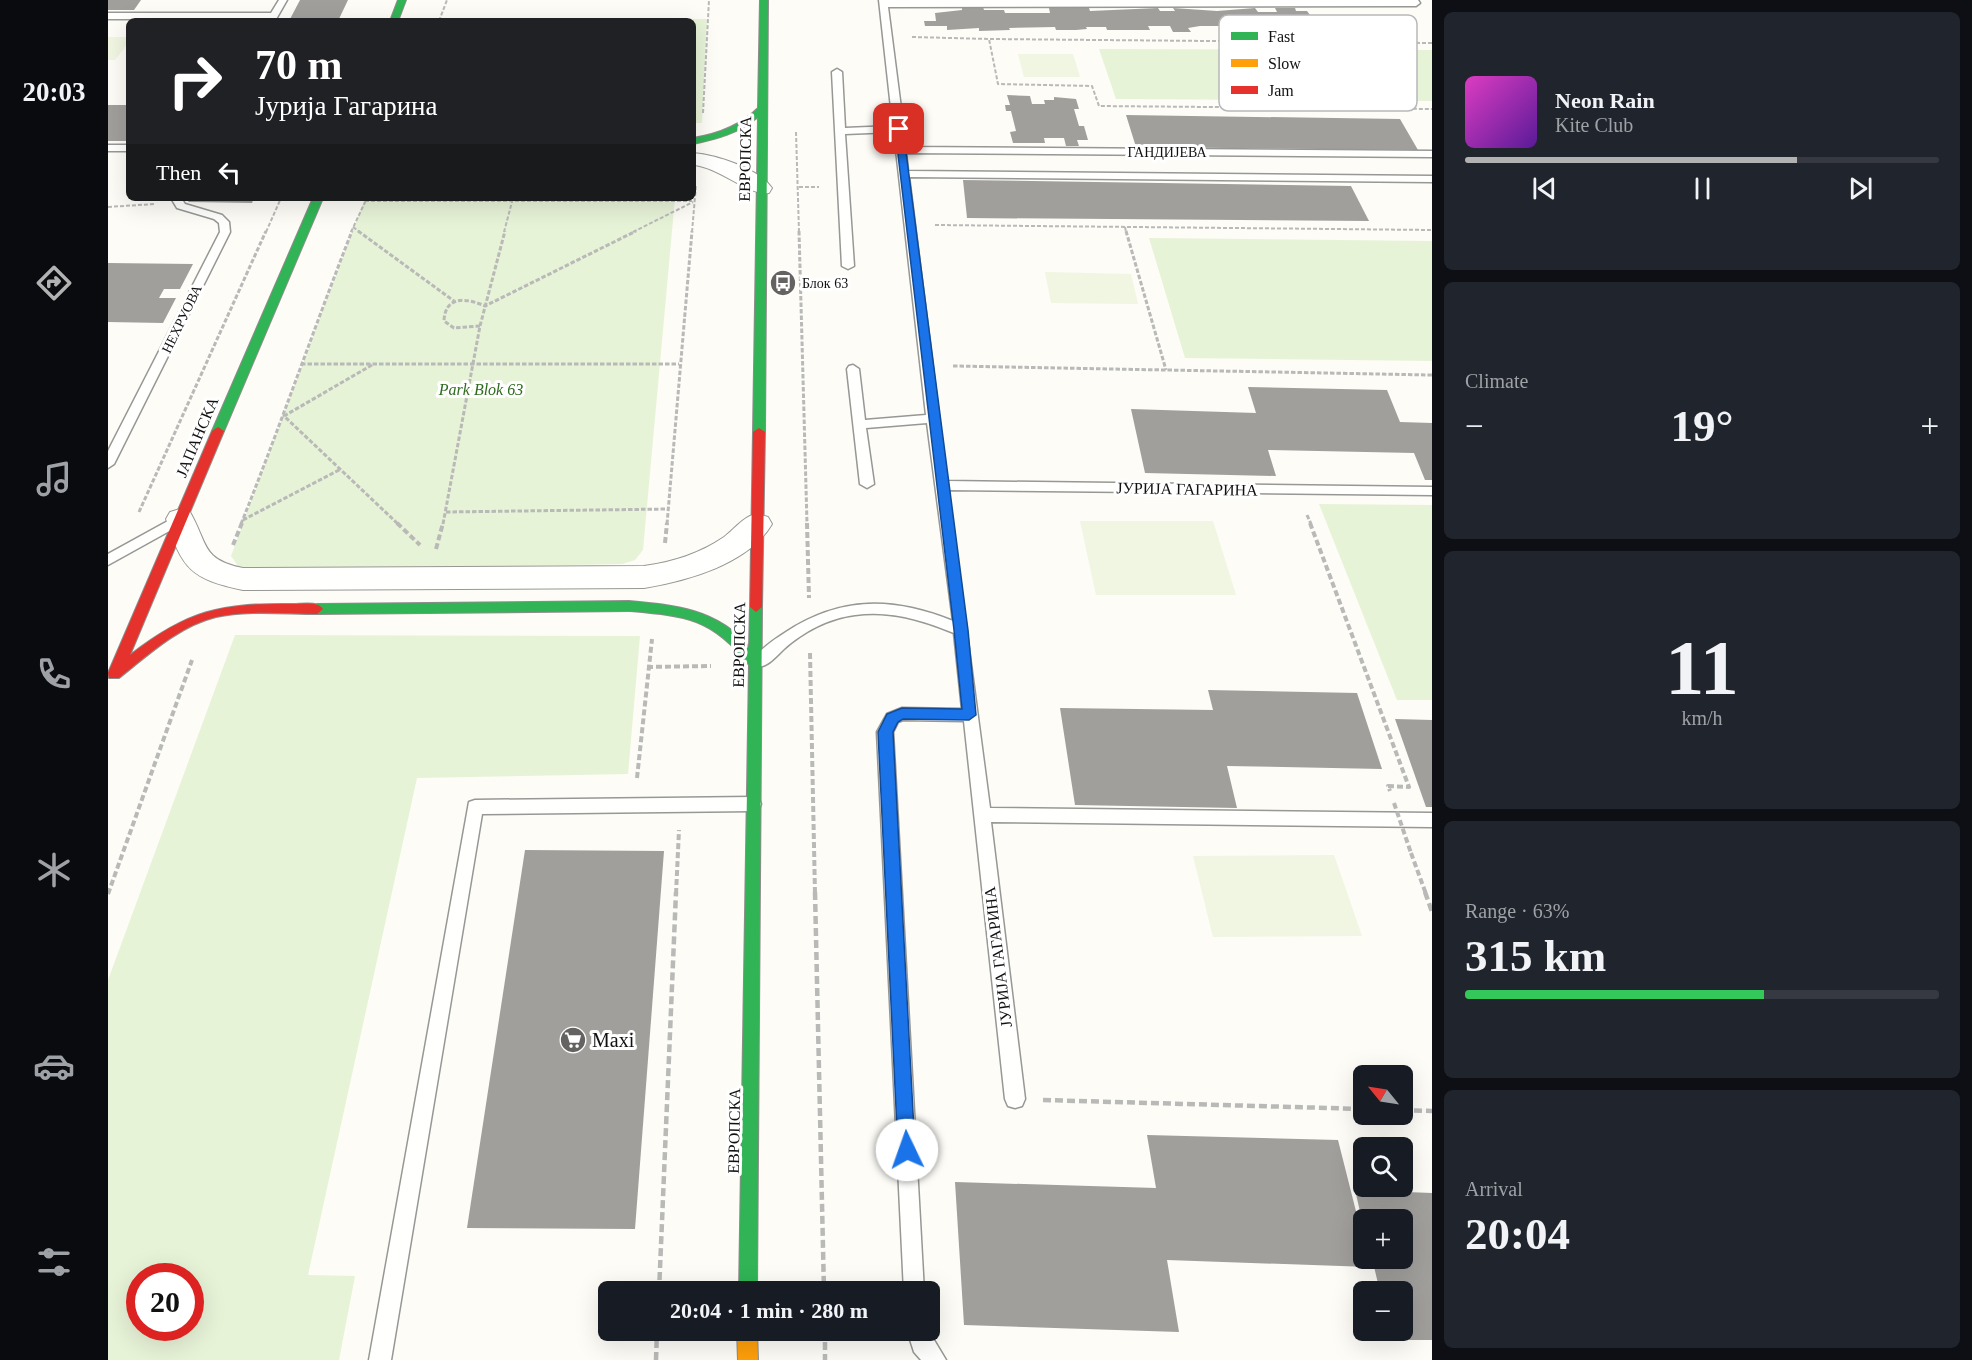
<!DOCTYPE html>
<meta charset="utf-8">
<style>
body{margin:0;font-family:Georgia,serif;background:#20242c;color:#f1f3f6;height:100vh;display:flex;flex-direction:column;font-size:22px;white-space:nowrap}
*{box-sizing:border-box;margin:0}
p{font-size:20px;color:#9ea1a6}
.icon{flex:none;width:33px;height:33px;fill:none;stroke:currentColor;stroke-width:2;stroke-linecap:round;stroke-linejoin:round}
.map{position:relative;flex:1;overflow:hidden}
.panel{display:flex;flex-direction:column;gap:12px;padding:12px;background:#0d0f14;width:540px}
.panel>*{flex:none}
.hud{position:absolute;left:18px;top:18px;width:570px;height:183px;border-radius:9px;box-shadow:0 6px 24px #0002;background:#202124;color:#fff;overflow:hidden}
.needle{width:39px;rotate:300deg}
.tools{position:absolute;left:1245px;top:1065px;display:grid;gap:12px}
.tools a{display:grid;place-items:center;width:60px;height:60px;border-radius:9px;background:#171b24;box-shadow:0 6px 24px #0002;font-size:30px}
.speed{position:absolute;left:18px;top:1263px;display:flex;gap:12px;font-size:30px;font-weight:700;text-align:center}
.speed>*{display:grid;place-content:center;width:78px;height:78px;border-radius:50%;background:#171b24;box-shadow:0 6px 24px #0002;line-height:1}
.speed .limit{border:9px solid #d22;background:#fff;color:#111}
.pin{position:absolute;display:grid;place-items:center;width:51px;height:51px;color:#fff;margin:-26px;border-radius:12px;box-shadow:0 3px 9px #0006}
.me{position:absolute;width:66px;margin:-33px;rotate:357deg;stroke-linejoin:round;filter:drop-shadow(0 0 4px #0008)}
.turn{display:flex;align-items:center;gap:21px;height:126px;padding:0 30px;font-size:27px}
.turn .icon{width:78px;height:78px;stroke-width:2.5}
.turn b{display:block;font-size:42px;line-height:51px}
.then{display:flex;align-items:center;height:57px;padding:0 30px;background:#0003;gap:12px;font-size:22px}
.big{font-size:45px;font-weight:700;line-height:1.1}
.panel .tile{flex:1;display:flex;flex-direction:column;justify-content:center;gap:9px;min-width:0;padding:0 21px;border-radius:9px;background:#20242c}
.panel .dial{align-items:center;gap:0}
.dial b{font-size:78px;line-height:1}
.song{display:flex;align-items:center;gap:18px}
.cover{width:72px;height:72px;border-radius:9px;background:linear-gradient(135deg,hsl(310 70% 55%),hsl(270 70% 35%))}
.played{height:6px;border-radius:3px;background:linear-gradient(90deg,#b2b2b3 70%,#363941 70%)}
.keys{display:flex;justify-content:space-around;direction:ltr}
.heat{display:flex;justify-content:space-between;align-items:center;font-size:33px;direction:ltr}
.charge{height:9px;border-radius:4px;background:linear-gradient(90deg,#34c759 63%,#363941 0)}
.trip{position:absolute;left:490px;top:1281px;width:342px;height:60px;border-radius:9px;background:#171b24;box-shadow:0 6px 24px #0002;font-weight:700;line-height:60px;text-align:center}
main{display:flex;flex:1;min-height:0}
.dock{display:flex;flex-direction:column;width:108px;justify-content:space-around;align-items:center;background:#090b0e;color:#9ea1a6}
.dock .icon{width:42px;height:42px}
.dock .active{color:#b2b2b3}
.dock b{font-size:27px;color:#f1f3f6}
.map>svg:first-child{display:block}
</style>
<main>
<nav class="dock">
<b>20:03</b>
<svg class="icon active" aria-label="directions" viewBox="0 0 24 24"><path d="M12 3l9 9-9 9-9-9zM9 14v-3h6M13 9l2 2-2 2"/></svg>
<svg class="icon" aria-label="music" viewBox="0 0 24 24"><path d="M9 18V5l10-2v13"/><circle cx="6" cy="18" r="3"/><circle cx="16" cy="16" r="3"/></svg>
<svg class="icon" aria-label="phone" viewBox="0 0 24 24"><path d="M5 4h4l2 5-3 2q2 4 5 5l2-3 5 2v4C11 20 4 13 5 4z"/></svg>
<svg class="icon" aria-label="climate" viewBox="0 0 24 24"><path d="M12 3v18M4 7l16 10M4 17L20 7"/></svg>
<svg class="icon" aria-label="car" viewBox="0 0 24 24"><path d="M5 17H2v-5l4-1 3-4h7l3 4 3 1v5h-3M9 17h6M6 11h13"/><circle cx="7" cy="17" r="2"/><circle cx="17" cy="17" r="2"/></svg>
<svg class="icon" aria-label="filters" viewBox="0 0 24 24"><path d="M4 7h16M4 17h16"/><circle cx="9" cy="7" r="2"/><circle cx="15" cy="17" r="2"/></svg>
</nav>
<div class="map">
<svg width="1324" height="1360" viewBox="0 0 1324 1360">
<rect width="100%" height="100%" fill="#fdfcf7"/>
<g fill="#e7f3d7" fill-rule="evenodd">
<path d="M332,19H599L594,123H585V21H331Z"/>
<path d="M991,49L1324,50V101L1008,99Z"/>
<path d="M257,198H567L535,550L527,560L514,564L151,571L130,566L123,556Z"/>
<path d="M1041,238L1324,241V361L1077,358Z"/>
<path d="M1211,504L1324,505V700H1289Z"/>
<path d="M127,635L532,636L520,774L309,778L200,1275L247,1276L231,1360H0V980ZM82,1276V1328H32V1276Z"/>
</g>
<g fill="#f0f6e1">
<path d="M0,37H21V42L7,60H0Z"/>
<path d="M910,54H965L972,77H916Z"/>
<path d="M937,272L1023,274L1030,304L943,303Z"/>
<path d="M972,521H1105L1128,595H988Z"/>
<path d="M1226,855L1254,936L1105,937L1085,856Z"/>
</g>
<g fill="#a19f9c">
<path d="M0,0H33L26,10H0Z"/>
<path d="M192,0H240L230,21H181Z"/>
<path d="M854,7H875L876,10H896L897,13H942L941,8H981L982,11L1050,8L1052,11H1067L1065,8L1109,11L1147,8L1150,12H1169L1167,8H1187L1188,11H1199L1205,19H1217L1219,24H1198L1200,29L1169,27L1171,29H1139L1138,26H1092L1080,28L1083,32H1065L1062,26H1040L1042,30H999L998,27H978L979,29L968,30H948L947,27L901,28L902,30L871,31V28L839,30V26H817L816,21H828L827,13L854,10Z"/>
<path d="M899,95L922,96L924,104H937L936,100H946V97L968,99L971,109H966L971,126H976L980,140H969L971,146H958L956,138H936L937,143H905L902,132L908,131L903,111H898L897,105H902Z"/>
<rect x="0" y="105" width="21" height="36"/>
<path d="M1018,115L1292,119L1310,150L1028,147Z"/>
<path d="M855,180L1243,186L1261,221L859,218Z"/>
<path d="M83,198H146L144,203L80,202Z"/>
<path d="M0,263L85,264L72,289H56L51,298H68L55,323L0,322Z"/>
<path d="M1140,387L1279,390L1292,422L1324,423V480H1317L1306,453L1160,450L1168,476L1037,473L1023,409L1148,413Z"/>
<path d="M1100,690L1249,693L1274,769L1119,766L1129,808L967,805L952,708L1105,710Z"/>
<path d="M1287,719L1324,720V807H1318Z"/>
<path d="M417,850L556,851L527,1229L359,1228Z"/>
<path d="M1039,1135L1230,1140L1256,1243V1258H1259L1261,1267L1059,1260L1071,1332L856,1325L847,1182L1048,1188Z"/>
<path d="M1247,1190L1324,1193V1340H1284L1282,1330H1294V1292H1272L1264,1258H1294V1220H1254Z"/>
</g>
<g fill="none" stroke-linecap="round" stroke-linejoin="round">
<g stroke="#979795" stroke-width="3">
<g id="lane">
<path d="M171,0H179L167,21H159L160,19H0V13H163Z"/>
<path d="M771,0H1310L1312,3L1308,6L780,7L798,147L1324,151V157L798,153L800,171L1324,176V182L801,177L839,481L1324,487V495L840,490L882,808L1324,813V827L883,822L917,1099L914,1106L907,1108L900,1106L897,1099L856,721L795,720L790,722L785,732L816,1292H796L769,732L779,714L794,708L854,709L846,633C814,620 782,610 747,615C721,618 695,632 676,649C668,656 658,670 646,666L644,662C650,650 667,639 678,632C733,596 785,597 845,621L819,423L758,428L766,484L759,488L752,484L739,369L741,366L745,365L751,369L757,420L818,415L786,132L737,134L746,266L740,269L734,266L724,72L729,69L734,72L737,128L785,126Z"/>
<rect x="0" y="145" width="21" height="6"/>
<path d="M63,198H73L77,204L114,215L121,222L122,232L6,464L0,468V451L112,232L111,223L106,219L69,208Z"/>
<path d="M69,516L74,518L76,521L74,524L0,565V554Z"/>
<path d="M645,797L651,799L653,804L651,809L645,811L374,814L283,1360H261L361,802L367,800Z"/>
<path d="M799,1330H820L838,1360H813L806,1352Z"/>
</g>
</g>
<g stroke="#979795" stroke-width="2">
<g id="street">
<path d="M585,153C608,155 650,168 664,188L661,193C642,197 612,167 585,165Z"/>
<path d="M72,509L82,512C100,543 93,560 135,568L536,566C565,562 591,554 616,537C624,531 632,521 642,516C649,513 653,515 660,517L664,524C641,564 579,581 536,588L135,590C83,579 74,569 58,519L62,512Z"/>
</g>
</g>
<g stroke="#8e8d8b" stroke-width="2">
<g id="fast">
<path d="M290,0H298L290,21H282Z"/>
<path d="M652,0H660L657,432L651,436L645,432L650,117C631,133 609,139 585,144V138C610,134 632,126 650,108Z"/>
<path d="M205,198H215L116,431L110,435L106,434L104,431Z"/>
<path d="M521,601C566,605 610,609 641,647L642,607L648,602L654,607L649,1292H631L641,665C604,618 578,616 521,611L209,614L203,609L209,604Z"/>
</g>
</g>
<g stroke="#8e8d8b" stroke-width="2">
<path id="slow" d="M629,1330H649L650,1360H630Z"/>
</g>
<g stroke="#8e8d8b" stroke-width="2">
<g id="jam">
<path d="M110,427L116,431L22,655C80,610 113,603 185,604C195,604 210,601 215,609L209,614C176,614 141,610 108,617C71,626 40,655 11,678H1L0,673L104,431Z"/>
<path d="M651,428L657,432L654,607L648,612L642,607L645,432Z"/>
</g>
</g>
<g stroke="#b9b9b8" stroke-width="2" stroke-dasharray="4 2" stroke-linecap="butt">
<path d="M331,21L339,0"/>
<path d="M804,37L881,39"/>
<path d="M1324,43L881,39L890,84L984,86L991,106L1324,109"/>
<path d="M595,113L601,0"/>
<path d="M688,132L691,232"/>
<path d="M691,187H711"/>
<path d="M257,201H584"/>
<path d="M0,207L46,204"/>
<path d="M827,225L1324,230"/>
<path d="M245,227L252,232"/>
<path d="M1017,227L1018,232"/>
<path d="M158,232L173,198"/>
<path d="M243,232L259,198"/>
<path d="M396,232L405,198"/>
<path d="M525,232L585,202"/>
<path d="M584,232L588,185"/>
</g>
<g stroke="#b9b9b8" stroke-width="3" stroke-dasharray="4.5 2" stroke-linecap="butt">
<path d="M250,231L346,301"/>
<path d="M691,231L699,524"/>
<path d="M1018,231L1058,370"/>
<path d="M372,326L346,328L336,321C337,295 359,298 377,306L528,231"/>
<path d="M193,364H571"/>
<path d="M264,365L176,416L290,524"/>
<path d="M845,366L1324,375"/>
<path d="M31,512L158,231"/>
<path d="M338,512L560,509"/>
<path d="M1199,515L1203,524"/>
<path d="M135,520L233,469"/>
<path d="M133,524C172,427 206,328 244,231"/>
<path d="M335,524L372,326L397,231"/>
<path d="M559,524L584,231"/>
</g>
<g stroke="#b9b9b8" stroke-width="4" stroke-dasharray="6 3" stroke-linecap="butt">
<path d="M289,523L312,545"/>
<path d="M699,523L701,598"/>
<path d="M1202,523L1301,787L1280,786L1282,791"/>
<path d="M557,543L559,523"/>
<path d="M125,545L134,523"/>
<path d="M328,549L335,523"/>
<path d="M702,653L707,894"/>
<path d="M539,667L603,666"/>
<path d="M529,778L544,639"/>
<path d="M1303,853L1318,894"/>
<path d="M0,894L84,660"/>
<path d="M568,894L571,830"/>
</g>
<g stroke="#b9b9b8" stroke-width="4.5" stroke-dasharray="8 4" stroke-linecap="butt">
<path d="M707,892L716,1292"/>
<path d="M1317,892L1324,912"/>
<path d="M935,1100L1256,1109"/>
<path d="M1294,1110L1324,1111"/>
<path d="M551,1292L568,892"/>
<path d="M717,1330V1360"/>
<path d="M548,1360L549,1330"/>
</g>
<use href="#lane" fill="#fffffe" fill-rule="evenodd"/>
<use href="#street" fill="#fffffe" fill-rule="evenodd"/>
<use href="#fast" fill="#30b455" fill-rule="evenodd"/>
<use href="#slow" fill="#ff9f0a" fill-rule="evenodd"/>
<use href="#jam" fill="#e5322d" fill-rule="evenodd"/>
<path stroke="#b9b9b8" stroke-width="4" stroke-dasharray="6 3" stroke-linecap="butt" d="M1286,803L1303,853"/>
</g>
<path fill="#1a73e8" stroke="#114b97" stroke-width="1.5" d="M791,126L795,129L860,630L868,715L861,720L795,719L790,722L785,732L807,1150L805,1156L799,1158L792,1156L790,1150L770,732L779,714L794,708L854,709L846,630L787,129Z"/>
<defs>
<g id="bus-disc" transform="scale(1.35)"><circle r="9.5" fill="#646362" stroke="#fff"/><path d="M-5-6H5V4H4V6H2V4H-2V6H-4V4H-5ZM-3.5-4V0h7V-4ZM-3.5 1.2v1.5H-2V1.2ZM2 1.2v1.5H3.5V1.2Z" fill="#fff"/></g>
<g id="supermarket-disc" transform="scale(1.35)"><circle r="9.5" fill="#646362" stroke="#fff"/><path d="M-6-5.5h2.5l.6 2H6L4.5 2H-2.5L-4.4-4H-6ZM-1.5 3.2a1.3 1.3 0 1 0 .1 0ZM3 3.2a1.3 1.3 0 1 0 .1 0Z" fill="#fff"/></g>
</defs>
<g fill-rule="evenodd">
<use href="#bus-disc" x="675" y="283"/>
<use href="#supermarket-disc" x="465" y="1040"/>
</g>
<g text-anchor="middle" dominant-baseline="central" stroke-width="6" stroke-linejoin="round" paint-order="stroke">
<g font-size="14" fill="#111" stroke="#fff">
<text x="1059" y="152">ГАНДИЈЕВА</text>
<text transform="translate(74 319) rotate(-64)">НЕХРУОВА</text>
</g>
<g font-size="14" fill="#111" stroke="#fff" text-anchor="start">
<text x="694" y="283">Блок 63</text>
</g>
<g font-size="16" fill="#111" stroke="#fff">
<text transform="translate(637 159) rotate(-89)">ЕВРОПСКА</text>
<text transform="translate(89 437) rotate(-67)">ЈАПАНСКА</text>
<text transform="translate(1079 489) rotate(1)">ЈУРИЈА ГАГАРИНА</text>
<text transform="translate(631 645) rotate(-89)">ЕВРОПСКА</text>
<text transform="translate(890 957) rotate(-97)">ЈУРИЈА ГАГАРИНА</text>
<text transform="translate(626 1131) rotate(-89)">ЕВРОПСКА</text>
</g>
<g font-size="16" font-style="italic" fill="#2f6b1f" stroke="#fff">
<text x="373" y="389">Park Blok 63</text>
</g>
<g font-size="20" fill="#111" stroke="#fff" text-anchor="start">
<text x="484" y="1040">Maxi</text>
</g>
</g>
<rect x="1111" y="15" width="198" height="96" rx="9" fill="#fff" stroke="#b8b8b8" stroke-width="1.5"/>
<rect x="1123" y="32" width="27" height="8" fill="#30b455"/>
<rect x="1123" y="59" width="27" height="8" fill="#ff9f0a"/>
<rect x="1123" y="86" width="27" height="8" fill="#e5322d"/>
<g font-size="16" fill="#111">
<text x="1160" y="42">Fast</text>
<text x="1160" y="69">Slow</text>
<text x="1160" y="96">Jam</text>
</g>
</svg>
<div class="tools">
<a><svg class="needle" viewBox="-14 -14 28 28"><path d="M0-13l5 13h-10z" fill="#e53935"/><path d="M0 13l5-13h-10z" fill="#9ea1a6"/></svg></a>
<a><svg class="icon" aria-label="search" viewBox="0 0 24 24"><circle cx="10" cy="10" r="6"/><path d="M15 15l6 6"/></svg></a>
<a>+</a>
<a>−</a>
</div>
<div class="speed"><div class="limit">20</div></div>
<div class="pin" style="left:791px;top:129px;background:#d93025"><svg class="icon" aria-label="arrive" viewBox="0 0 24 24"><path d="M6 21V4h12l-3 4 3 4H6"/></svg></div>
<svg class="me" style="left:799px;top:1150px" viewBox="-20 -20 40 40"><circle r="19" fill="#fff"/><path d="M0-13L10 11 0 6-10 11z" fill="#1a73e8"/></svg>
<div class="trip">20:04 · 1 min · 280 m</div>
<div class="hud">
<div class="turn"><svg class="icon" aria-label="right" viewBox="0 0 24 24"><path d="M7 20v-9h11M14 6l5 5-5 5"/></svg><div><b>70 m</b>Јурија Гагарина</div></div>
<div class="then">Then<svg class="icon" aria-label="left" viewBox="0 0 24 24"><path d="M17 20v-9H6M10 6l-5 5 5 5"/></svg></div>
</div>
</div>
<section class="panel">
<div class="tile">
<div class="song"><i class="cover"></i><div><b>Neon Rain</b><p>Kite Club</p></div></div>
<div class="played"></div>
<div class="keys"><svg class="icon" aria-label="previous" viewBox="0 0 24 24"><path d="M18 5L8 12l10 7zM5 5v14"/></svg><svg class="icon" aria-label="pause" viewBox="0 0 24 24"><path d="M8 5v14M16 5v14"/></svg><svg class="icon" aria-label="next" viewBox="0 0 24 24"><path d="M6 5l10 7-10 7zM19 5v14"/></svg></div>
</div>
<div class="tile"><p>Climate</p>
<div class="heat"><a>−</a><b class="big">19°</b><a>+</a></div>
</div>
<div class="tile dial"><b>11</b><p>km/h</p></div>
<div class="tile"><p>Range · 63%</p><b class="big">315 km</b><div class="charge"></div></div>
<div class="tile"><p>Arrival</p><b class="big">20:04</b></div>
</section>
</main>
